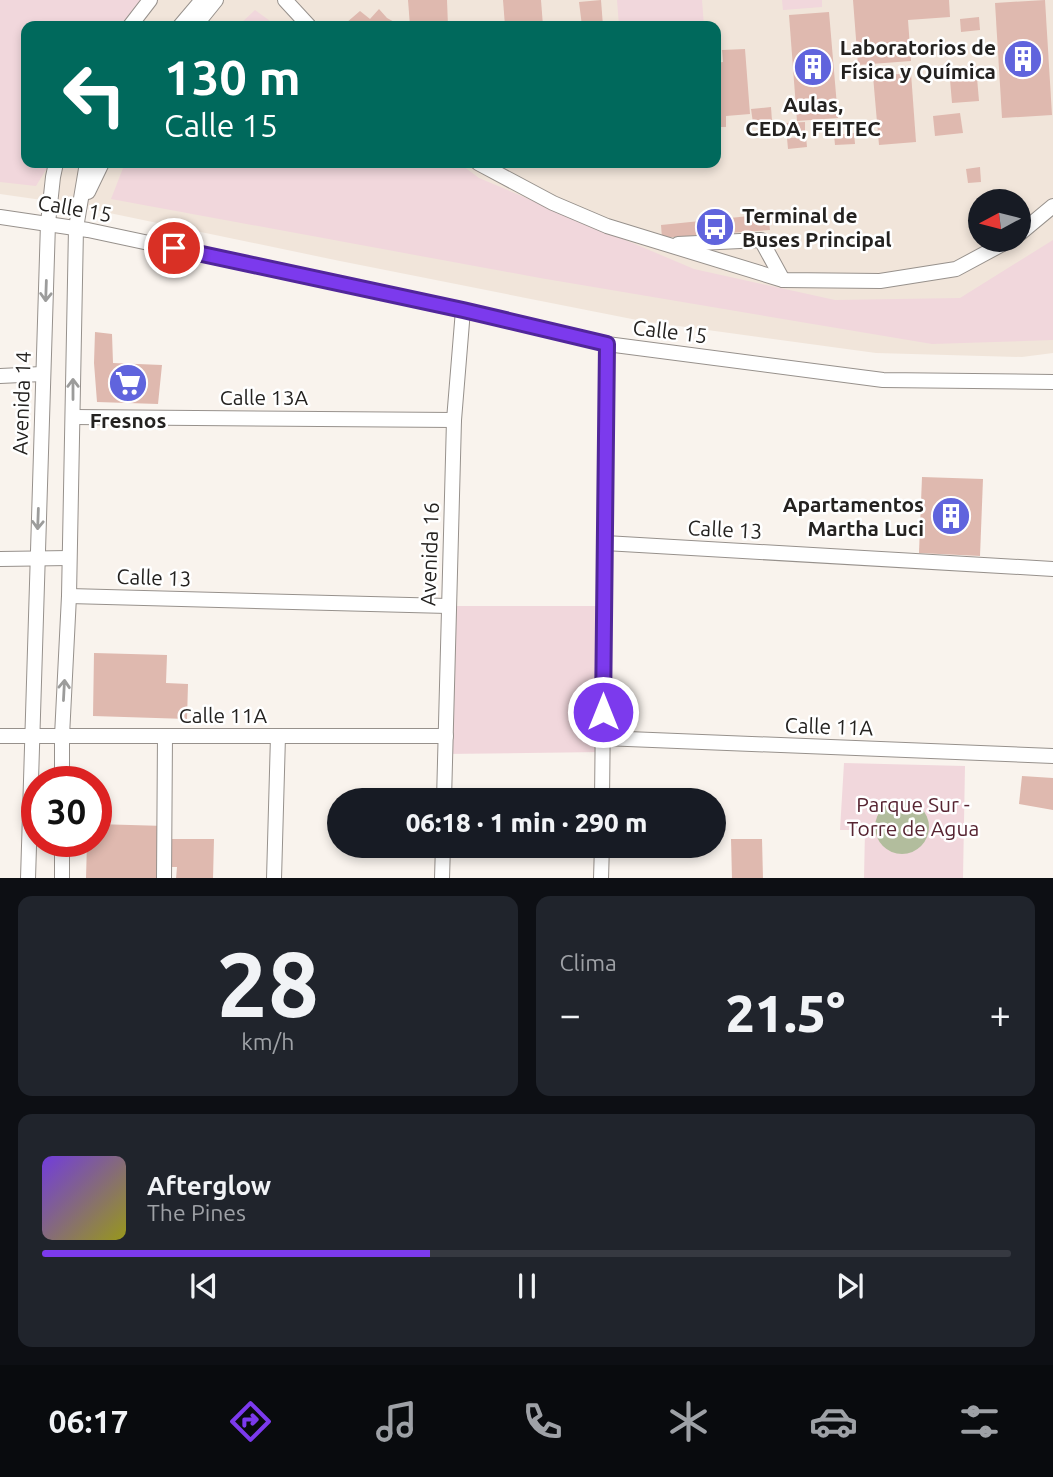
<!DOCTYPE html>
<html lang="es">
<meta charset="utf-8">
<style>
body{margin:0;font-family:Ubuntu,sans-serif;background:#20242c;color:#f1f3f6;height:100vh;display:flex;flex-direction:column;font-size:26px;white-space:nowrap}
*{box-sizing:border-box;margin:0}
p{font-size:23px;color:#9ea1a6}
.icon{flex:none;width:38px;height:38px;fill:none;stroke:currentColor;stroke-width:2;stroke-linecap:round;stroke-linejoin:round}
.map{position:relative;height:878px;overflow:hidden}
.details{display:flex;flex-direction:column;gap:18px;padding:18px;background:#0d0f14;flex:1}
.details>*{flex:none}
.hud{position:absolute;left:21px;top:21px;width:700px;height:147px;border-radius:14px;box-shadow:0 4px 10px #0003;background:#00695c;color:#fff;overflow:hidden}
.needle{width:46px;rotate:263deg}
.buttons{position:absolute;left:968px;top:189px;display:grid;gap:14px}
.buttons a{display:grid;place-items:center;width:63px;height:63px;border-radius:50%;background:#171b24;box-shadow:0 4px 10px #0003;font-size:35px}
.speed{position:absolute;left:21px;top:766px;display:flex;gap:14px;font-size:35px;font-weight:700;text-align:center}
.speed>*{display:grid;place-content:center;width:91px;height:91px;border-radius:50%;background:#171b24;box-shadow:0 4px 10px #0003;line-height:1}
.speed .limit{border:10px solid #d22;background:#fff;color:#111}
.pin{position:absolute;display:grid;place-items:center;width:60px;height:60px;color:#fff;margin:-30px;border:4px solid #fff;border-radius:50%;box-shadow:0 2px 7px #0007}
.me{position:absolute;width:77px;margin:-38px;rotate:0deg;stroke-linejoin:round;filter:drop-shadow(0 0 5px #0008)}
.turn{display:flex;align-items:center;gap:24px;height:147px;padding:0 28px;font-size:32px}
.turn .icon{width:91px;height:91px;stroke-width:2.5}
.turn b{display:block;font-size:49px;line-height:60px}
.big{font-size:52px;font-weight:800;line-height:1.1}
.details .widget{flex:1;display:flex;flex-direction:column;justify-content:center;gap:10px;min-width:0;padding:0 24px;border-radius:14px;background:#20242c}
.details .dial{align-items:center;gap:0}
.dial b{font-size:91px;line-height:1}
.song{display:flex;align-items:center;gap:21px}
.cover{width:84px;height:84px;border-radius:10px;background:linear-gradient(135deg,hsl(260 70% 55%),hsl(60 70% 35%))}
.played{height:7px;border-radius:4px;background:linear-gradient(90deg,#7c3aed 40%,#363941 40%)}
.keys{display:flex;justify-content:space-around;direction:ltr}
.heat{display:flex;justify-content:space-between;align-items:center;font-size:38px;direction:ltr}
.details .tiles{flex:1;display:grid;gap:18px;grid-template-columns:1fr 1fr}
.widget:last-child{grid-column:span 2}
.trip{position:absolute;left:327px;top:788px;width:399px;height:70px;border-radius:35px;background:#171b24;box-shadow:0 4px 10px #0003;font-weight:800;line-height:70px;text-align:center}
.tabs{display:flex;height:112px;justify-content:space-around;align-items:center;background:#090b0e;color:#9ea1a6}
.tabs .icon{width:49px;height:49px}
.tabs .selected{color:#7c3aed}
.tabs b{font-size:32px;color:#f1f3f6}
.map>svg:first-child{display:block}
</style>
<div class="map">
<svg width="1053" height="879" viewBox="0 0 1053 879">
<rect width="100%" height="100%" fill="#f9f3ed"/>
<path fill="#f1e5da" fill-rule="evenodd" d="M0,0H1053V353L1022,357L876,353L642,321L340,261L95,210L49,201L0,194ZM26,26H716V163H26ZM980,201H1018V240H980Z"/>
<g fill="#f1d7dc">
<path d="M0,0H148L132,26H26V163H50L36,186L0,182Z"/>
<path d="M617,0H702L704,26H619Z"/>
<path d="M782,0H822V7L783,10Z"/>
<path d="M255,10L277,26H238Z"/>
<path d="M125,163H459L479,178L694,269L835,300L960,298L1053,240V340L932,344L540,278L111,199Z"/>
<path d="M448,606H604L603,752L445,754Z"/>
<path d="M844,763L965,766L963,878H864L865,830H840Z"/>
</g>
<circle fill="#b2bd9d" cx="902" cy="827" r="27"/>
<g fill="#dfb9af">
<path d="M408,0H447L448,26H410Z"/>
<path d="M503,0H541L543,26H505Z"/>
<path d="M601,0L603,26H582L579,2Z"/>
<path d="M853,0H949L950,17L908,20L911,61L858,65Z"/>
<path d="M1045,0L1052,115L1002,118L995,3Z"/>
<path d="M379,9L387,18L398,24L406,22V26H350L346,23L360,11L370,19Z"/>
<path d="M829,12L838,118L797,121L789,15Z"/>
<path d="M979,17L980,30L961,32L960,19Z"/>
<path d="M745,49L750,114L726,116V127H716V63L723,62L722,50Z"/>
<path d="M976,66L979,101L952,103L949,68Z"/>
<path d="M911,73L916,142L879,145L873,76Z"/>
<path d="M771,107L772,121L753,123L751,109Z"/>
<path d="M960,113L963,133L935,136L933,116Z"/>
<path d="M805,122V132L786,134L785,123Z"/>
<path d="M854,133L855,144L835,145L834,135Z"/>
<path d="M806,137L807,147L788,149L787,138Z"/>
<path d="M980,167L981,182L968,183L966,169Z"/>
<path d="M768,214L770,230L662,238L661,225Z"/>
<path d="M95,332L112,334L113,363L162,365L158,404L97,402L94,363Z"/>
<path d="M922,477L983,479L980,556L919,553Z"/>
<path d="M94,653L167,655L166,683L188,684L187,719L93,716Z"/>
<path d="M1022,776L1053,778V810L1019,804Z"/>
<path d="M96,824L165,826L164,879H86L87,842H96Z"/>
<path d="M169,839H214L213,879H176L177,867H169Z"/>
<path d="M731,839H762L763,879H732Z"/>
</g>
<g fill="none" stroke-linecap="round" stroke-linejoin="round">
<g stroke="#97918c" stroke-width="16">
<g id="street">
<path d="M285,0L309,26"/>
<path d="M130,26L150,0"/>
<path d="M180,26L202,0"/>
<path d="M195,26L216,0"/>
<path d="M478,163L553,203L607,226L783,280L880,281L956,269L1010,240"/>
<path d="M88,192L102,163"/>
<path d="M0,217L88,230L463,310L607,344L883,380L1053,382"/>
<path d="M1018,235L1053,206"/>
<path d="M678,244L761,240L783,280"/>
<path d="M0,376L42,374"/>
<path d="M73,417L454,420"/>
<path d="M605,543L1053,569"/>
<path d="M0,559L69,558"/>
<path d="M69,596L448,606"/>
<path d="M0,736H446"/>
<path d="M603,738L1053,756"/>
<path d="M62,782V736L69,596L76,228L87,163"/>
<path d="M444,800L454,420L463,310"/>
<path d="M602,800L607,344"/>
<path d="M28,879L48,223L53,177L56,163"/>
<path d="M62,879V842"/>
<path d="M164,879L165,736"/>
<path d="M274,879L278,736"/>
<path d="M442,879L443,845"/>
<path d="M601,879L602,845"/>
</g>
</g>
<use href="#street" stroke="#fff" stroke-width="14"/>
</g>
<defs><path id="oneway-shaft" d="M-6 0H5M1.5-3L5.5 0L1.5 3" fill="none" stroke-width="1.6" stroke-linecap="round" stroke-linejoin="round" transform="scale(1.75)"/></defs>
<g stroke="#9c9c9b">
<use href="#oneway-shaft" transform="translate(46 291) rotate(92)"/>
<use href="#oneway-shaft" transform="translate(73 389) rotate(-90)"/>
<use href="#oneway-shaft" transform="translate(38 519) rotate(92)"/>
<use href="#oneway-shaft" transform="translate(64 690) rotate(-87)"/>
</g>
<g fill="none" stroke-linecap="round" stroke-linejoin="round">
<g stroke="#51269a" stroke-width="18">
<path id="route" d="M174,248L463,310L607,344L603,712"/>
</g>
<use href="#route" stroke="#7c3aed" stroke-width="12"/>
</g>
<defs>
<g id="building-disc" transform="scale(2.0125)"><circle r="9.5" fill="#6064dd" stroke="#fff"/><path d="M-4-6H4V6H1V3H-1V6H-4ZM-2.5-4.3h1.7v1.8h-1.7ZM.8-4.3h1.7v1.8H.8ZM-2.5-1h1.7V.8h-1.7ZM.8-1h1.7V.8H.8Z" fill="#fff"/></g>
<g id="bus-disc" transform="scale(2.0125)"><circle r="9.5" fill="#6064dd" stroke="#fff"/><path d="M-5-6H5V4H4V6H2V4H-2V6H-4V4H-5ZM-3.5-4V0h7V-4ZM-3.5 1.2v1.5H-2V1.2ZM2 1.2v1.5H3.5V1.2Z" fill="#fff"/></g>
<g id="supermarket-disc" transform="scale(2.0125)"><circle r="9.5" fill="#6064dd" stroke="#fff"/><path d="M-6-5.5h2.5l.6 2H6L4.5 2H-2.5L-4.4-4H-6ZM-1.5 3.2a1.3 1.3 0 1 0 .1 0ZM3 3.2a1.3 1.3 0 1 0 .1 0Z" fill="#fff"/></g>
</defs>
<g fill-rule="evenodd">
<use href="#building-disc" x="1023" y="59"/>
<use href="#building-disc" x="813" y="67"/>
<use href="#bus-disc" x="715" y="227"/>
<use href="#supermarket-disc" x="128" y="383"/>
<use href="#building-disc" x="951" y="516"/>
</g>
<g text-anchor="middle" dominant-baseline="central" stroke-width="5" stroke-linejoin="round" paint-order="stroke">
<g font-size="21" font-weight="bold" fill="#242220" stroke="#fff" text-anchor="end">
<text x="996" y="47">Laboratorios de<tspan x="996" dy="24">Física y Química</tspan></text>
<text x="813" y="104" text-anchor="middle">Aulas,<tspan x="813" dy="24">CEDA, FEITEC</tspan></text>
<text x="742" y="215" text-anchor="start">Terminal de<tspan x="742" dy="24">Buses Principal</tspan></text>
<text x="128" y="420" text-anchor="middle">Fresnos</text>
<text x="924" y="504">Apartamentos<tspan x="924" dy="24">Martha Luci</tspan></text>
</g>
<g font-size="21" fill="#242220" stroke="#fff">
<text transform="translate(75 208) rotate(10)">Calle 15</text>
<text transform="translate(670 331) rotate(7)">Calle 15</text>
<text x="264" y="397">Calle 13A</text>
<text transform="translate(21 403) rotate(-88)">Avenida 14</text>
<text transform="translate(725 529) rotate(3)">Calle 13</text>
<text transform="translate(429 554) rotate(-88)">Avenida 16</text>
<text transform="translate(154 577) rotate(2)">Calle 13</text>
<text x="223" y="715">Calle 11A</text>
<text transform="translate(829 726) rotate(2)">Calle 11A</text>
</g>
<g font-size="21" fill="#572532" stroke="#fff">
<text x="913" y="804">Parque Sur -<tspan x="913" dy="24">Torre de Agua</tspan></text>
</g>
</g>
</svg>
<div class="buttons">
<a><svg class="needle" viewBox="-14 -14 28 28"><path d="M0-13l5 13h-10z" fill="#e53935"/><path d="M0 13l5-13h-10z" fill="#9ea1a6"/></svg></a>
</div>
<div class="speed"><div class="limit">30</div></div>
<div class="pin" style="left:174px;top:248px;background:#d93025"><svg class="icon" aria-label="arrive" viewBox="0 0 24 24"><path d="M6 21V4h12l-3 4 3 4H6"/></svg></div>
<svg class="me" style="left:603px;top:712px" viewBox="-20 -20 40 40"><circle r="17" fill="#7c3aed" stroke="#fff" stroke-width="3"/><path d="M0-11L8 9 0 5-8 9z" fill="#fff"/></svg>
<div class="trip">06:18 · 1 min · 290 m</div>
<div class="hud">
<div class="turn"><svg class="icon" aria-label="left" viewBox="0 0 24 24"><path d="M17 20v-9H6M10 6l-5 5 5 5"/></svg><div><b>130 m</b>Calle 15</div></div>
</div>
</div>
<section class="details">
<div class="tiles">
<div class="widget dial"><b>28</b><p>km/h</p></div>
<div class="widget"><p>Clima</p>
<div class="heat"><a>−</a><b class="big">21.5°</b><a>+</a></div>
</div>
<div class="widget">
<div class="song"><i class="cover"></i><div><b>Afterglow</b><p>The Pines</p></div></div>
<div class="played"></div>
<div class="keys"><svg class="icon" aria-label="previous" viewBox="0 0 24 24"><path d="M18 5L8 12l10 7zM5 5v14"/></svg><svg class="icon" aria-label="pause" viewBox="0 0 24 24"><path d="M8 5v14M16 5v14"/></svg><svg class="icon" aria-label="next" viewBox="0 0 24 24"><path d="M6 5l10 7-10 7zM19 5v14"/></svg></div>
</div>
</div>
</section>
<nav class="tabs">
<b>06:17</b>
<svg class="icon selected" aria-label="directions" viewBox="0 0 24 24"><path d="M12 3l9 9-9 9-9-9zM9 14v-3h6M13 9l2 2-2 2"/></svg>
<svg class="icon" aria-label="music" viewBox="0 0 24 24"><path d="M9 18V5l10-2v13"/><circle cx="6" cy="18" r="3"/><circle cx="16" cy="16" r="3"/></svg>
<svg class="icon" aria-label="phone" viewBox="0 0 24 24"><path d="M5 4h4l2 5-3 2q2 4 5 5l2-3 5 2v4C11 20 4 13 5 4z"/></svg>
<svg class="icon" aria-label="climate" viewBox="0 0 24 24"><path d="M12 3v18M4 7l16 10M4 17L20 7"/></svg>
<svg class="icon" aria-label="car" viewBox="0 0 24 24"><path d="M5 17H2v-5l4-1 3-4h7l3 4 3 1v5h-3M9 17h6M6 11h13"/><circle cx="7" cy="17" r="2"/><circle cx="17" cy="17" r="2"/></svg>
<svg class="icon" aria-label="filters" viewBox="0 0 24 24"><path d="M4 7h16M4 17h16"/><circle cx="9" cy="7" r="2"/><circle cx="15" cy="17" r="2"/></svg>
</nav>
